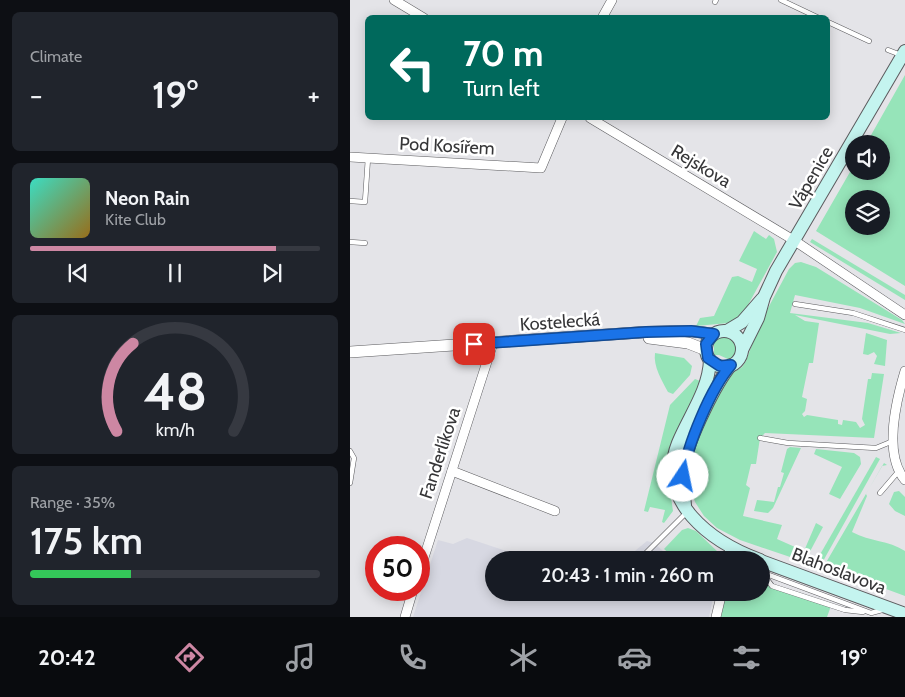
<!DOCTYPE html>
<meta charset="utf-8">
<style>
body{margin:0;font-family:Cabin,sans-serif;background:#20242c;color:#f1f3f6;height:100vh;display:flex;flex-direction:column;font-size:19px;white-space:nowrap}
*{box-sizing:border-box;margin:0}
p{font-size:16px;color:#9ea1a6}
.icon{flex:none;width:28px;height:28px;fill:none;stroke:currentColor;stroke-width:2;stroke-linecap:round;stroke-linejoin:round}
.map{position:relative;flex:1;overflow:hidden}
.sheet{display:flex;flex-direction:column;gap:12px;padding:12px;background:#0d0f14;width:350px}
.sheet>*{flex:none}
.guide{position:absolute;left:15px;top:15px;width:465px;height:105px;border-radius:8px;box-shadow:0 2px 12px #0003;background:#00695c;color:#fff;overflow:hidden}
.buttons{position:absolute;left:495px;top:135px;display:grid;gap:10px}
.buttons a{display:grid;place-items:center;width:45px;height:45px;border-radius:50%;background:#171b24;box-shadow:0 2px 12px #0003;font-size:25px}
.speed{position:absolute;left:15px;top:536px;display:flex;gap:10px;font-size:25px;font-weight:700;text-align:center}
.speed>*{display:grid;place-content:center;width:65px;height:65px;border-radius:50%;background:#171b24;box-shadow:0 2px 12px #0003;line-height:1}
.speed .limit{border:8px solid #d22;background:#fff;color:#111}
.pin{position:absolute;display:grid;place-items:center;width:42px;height:42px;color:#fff;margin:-21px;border-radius:10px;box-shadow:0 2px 8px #0006}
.me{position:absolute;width:55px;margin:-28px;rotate:11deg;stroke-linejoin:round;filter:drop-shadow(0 0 4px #0008)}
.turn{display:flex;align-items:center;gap:18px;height:105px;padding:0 15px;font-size:22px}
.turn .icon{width:65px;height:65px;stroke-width:2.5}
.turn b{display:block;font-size:35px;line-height:42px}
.big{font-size:38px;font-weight:600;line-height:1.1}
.sheet .widget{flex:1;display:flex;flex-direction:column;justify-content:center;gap:8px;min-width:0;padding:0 18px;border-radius:8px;background:#20242c}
.sheet .dial{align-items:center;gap:0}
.dial svg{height:130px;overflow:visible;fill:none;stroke:#363941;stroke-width:7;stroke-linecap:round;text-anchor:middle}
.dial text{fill:#f1f3f6;stroke:none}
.song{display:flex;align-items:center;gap:15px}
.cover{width:60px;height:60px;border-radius:8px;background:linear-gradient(135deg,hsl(170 70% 55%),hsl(40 70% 35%))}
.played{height:5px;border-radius:2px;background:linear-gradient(90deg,#cd87a3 85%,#363941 85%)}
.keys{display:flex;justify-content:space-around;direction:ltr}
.heat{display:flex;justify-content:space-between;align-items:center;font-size:28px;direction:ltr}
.charge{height:8px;border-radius:4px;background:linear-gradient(90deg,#34c759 35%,#363941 0)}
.trip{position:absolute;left:135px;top:551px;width:285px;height:50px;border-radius:25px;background:#171b24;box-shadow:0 2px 12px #0003;font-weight:600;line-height:50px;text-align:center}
.dock{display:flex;height:80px;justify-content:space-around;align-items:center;background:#090b0e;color:#9ea1a6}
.dock .icon{width:35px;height:35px}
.dock .active{color:#cd87a3}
.dock b{font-size:22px;color:#f1f3f6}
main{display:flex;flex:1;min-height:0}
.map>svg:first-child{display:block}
</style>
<main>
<section class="sheet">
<div class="widget"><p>Climate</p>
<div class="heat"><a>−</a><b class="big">19°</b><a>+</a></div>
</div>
<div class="widget">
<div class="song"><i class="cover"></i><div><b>Neon Rain</b><p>Kite Club</p></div></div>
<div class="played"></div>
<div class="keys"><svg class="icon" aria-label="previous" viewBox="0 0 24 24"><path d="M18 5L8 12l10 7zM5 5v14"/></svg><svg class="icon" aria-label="pause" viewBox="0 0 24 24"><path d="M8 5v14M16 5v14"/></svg><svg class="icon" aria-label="next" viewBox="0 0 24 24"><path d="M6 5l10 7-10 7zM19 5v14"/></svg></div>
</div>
<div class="widget dial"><svg viewBox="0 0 100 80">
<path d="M14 69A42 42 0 1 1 86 69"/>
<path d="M14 69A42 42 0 0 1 24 15" stroke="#cd87a3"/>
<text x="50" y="56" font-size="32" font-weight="700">48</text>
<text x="50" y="72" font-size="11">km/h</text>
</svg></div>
<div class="widget"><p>Range · 35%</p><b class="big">175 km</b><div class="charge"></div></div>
</section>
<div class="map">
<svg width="555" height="617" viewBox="0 0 555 617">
<rect width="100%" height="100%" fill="#e4e4e8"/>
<g fill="#d7d8e2">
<path d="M117,538L183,560H144V592L362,593L364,594L359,617H63L88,540L103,544Z"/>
<path d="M297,541L304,543L323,560H274Z"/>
</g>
<g fill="#96e4b9" fill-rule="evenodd">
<path d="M555,75V286L466,231L504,165V171H531V144H516ZM504,199H531V226H504Z"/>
<path d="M404,231L416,239L419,235L424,239L427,252L392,316L379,323L346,326L350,318L364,316L382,277L388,276L402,282L407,269L389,261Z"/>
<path d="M462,239L555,295V300L460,242Z"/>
<path d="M451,262L466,267L552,320L555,324L510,308L445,295L440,313L518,323L551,333L540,334L445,315L455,321L469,323L463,363H459L452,397L457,399L455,411L452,414L454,417L457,415L488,420V424L492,425L493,420L506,422L510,428L515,425L512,419L518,379H521L522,373L534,374L524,438L415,433L410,438L406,464H401L396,485L400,488L393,516L432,525L427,539L454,551L466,523L473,527L456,559L452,561L390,540L367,528L354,516L345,502L338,478L347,438L376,377L392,367L396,361L410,323L439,269L445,263Z"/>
<path d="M516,333L537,340L535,366L524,364L527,356L524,352L518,355L513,354Z"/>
<path d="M370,337L380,338L386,345V353L380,360L369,355H364V343Z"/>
<path d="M305,353L334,358L342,366L340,375L323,394L318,392C312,381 303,366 305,353Z"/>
<path d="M345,379L353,382L318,476L323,511L314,523L312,522L315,510L300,507L298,512L294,511L320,405Z"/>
<path d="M440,447L451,448L423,508L418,513L404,511L407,500L424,502L428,487H430L434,473L431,472L437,449Z"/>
<path d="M466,449L504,453L510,457L511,464L490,499L479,494L492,467L464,454Z"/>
<path d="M526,457L530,459L472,563L468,565V558Z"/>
<path d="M534,463L537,465L532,466L516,494L517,496L502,532C521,542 538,540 555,551V596L474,566Z"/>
<path d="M549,491L555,497V516L545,511L539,504L544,492Z"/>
<path d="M338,528L346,531L369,553L370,560H327L314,549L332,530Z"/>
<path d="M411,580L481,606L477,617H371L376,593L411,592Z"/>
</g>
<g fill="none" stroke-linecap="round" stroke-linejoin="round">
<g stroke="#5b5b5e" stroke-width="5.5">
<g id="service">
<path d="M431,0L469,18"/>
<path d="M365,2L366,0"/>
<path d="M478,22L519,41"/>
<path d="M538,50L551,55"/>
<path d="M0,201L15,202L18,158"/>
<path d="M0,242L15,243"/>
<path d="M445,304L503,313L555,330"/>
<path d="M410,438L438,443L526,448L543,441"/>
<path d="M0,451L4,458L0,483"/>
<path d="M530,493L548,472"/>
<path d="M289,560L337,512"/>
<path d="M411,572L521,613L532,610"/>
<path d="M413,574L422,586L495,610L513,612"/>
</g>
</g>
<g stroke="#5b5b5e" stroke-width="10">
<g id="minor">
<path d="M44,0L74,18"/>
<path d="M252,18L262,0"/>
<path d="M240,118L445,241L555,315"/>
<path d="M0,157L191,168L212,118"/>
<path d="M555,371C546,401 533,454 555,480"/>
<path d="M102,471L205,511"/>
<path d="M378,560L380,548"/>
<path d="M69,573L143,343"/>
<path d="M55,617L63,590"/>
<path d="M366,617L372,592"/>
</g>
</g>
<g stroke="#5b5b5e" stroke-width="12">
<g id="tertiary">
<path d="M299,338L338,343L356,350"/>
<path d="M0,352L296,332L341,331L364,334"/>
</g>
</g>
<g stroke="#5b5b5e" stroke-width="14">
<g id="secondary">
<circle cx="374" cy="349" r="18"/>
<path d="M377,331L392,322L412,299"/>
<path d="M392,350L408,318L414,297L426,271L555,51"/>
<path d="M360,360C359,390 339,416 328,443C305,501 361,542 410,560"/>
<path d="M335,506C334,490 331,474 335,459C341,435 365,384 381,365"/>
<path d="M411,561L555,614"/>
</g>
</g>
<use href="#service" stroke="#fff" stroke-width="4.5"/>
<use href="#minor" stroke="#fff" stroke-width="9"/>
<use href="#tertiary" stroke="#fff" stroke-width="11"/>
<use href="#secondary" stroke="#c4f4ef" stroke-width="12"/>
</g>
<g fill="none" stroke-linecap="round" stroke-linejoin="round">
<g stroke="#114b97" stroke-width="12">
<path id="route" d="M124,344L296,332L341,331L364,334L356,344L358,358L370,366L381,365C361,388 337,445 333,476"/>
</g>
<use href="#route" stroke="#1a73e8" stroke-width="9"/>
</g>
<g text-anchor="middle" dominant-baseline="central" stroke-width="5" stroke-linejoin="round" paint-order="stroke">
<g font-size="18" fill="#363638" stroke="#fff">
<text transform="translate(97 146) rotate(3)">Pod Kosířem</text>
<text transform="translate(351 166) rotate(31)">Rejskova</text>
<text transform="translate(461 178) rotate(-60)">Vápenice</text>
<text transform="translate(210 322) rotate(-4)">Kostelecká</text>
<text transform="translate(90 453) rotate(-72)">Fanderlíkova</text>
<text transform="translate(489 571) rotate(21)">Blahoslavova</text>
</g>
</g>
</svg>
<div class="buttons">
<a><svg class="icon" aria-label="sound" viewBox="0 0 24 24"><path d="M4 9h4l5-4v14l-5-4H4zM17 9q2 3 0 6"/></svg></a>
<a><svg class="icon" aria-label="layers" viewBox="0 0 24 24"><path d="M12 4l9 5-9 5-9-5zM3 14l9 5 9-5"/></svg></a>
</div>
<div class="speed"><div class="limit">50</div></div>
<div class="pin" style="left:124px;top:344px;background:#d93025"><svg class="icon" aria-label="arrive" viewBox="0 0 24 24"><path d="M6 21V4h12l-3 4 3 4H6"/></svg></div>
<svg class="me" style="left:333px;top:476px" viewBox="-20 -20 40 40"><circle r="19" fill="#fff"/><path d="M0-13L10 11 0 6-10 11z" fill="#1a73e8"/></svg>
<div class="trip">20:43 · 1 min · 260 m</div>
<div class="guide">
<div class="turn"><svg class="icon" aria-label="left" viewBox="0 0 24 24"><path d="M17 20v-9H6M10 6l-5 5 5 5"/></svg><div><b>70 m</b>Turn left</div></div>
</div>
</div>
</main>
<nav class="dock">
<b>20:42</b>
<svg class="icon active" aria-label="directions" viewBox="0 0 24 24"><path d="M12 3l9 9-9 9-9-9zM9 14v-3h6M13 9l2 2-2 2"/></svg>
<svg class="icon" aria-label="music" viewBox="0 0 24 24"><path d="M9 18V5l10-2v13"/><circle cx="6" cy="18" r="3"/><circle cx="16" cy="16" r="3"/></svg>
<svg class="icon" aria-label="phone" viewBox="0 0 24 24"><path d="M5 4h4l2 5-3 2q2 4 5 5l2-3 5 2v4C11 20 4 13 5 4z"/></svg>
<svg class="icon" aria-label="climate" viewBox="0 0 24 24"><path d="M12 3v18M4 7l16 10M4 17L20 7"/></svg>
<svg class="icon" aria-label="car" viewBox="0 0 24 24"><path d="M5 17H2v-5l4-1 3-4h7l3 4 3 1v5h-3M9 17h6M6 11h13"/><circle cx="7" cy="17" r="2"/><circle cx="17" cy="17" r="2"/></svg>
<svg class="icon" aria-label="filters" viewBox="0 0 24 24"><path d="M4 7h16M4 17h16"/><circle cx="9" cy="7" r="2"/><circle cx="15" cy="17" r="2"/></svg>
<b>19°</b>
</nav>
